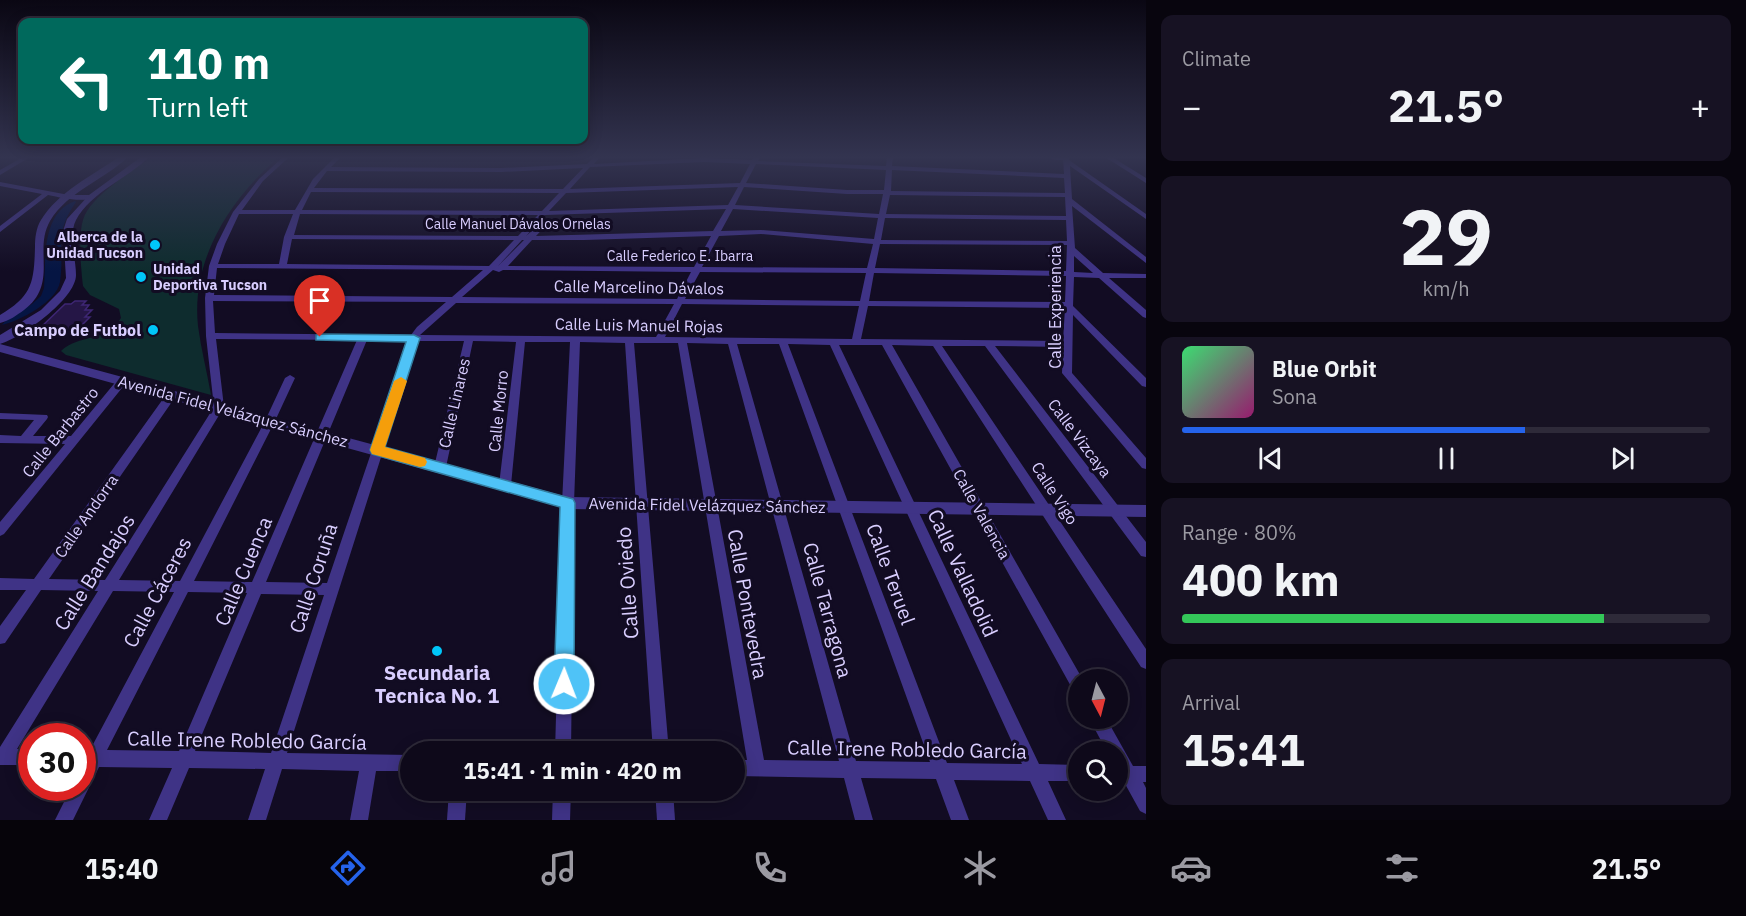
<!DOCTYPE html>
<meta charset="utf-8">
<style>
body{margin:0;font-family:"IBM Plex Sans",sans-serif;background:#171223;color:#f1f3f6;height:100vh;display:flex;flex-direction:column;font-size:22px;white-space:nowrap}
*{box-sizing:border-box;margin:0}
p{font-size:20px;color:#9b9aa2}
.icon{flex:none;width:33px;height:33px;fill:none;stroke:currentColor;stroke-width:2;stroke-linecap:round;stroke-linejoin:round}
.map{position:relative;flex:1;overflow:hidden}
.drawer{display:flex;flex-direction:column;gap:15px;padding:15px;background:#08050e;width:600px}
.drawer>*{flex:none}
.top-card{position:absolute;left:18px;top:18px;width:570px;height:126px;border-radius:12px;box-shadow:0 3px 15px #0003,0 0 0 2px #2e2a39;background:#00695c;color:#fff;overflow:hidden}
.needle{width:39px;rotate:173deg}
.fabs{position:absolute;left:1068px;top:669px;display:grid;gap:12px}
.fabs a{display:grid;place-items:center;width:60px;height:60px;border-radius:50%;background:#0e091a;box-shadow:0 3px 15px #0003,0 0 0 2px #2e2a39;font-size:30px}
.speed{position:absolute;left:18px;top:723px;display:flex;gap:12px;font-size:30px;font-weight:700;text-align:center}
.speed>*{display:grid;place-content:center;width:78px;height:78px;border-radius:50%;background:#0e091a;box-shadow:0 3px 15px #0003,0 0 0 2px #2e2a39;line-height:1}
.speed .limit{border:9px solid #d22;background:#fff;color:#111}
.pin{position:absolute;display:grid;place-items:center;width:51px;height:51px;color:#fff;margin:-62px -26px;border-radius:50% 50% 50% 0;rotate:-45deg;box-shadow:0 0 6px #0007}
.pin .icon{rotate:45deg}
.me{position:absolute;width:66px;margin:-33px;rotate:1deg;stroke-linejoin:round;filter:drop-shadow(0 0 4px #0008)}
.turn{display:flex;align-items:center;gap:21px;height:126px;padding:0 30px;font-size:27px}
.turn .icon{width:78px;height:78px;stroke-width:2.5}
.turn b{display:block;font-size:42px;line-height:51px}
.big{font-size:45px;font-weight:800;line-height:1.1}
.drawer .widget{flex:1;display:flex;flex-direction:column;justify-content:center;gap:9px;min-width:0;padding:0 21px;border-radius:12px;background:#171223}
.drawer .dial{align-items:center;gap:0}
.dial b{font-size:78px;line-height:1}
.song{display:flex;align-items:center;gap:18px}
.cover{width:72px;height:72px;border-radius:9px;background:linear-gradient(135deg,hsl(140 70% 55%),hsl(320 70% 35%))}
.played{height:6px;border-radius:3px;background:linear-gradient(90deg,#2563eb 65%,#2e2a39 65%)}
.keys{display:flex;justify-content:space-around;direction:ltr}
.heat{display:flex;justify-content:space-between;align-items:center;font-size:33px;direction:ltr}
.charge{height:9px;border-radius:4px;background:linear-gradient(90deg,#34c759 80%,#2e2a39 0)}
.trip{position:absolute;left:400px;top:741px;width:345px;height:60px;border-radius:30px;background:#0e091a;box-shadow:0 3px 15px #0003,0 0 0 2px #2e2a39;font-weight:800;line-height:60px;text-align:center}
.menu{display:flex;height:96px;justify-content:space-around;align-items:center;background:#06040a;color:#9b9aa2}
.menu .icon{width:42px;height:42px}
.menu .active{color:#2563eb}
.menu b{font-size:27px;color:#f1f3f6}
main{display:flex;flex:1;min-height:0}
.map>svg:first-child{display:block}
</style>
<main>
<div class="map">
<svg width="1146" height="820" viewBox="0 0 1146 820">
<rect width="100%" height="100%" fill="#120c23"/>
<path fill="#0e2c2e" d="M151,157H279C230,199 191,259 198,326C201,349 207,372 211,395L66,355L61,351C79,334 104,343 121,318L119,309L90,295L83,286C81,269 78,237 83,220C90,196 132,172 151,157Z"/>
<path fill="#051543" d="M75,201L76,202C53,235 65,247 60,282C57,301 20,321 2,325L6,320L32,304L41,296L44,288C46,260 41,213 75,201Z"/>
<path fill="#251646" stroke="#3e2674" stroke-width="1.5" d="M75,301H86L82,305H89L85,310H92L85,317H90L78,329H72L66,335H41L46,330H38L65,304H71Z"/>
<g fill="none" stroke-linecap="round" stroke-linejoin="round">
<g fill="#3f3386" fill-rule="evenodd">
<path d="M23,157H30L0,175V170Z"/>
<path d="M283,157H289L263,181L242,210H295L313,179L335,157H341L331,167L501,168L587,164L594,157H600L594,164L704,158L752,160L754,157H760L758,161L886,166L887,157H893L892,166L1064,174L1063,157H1069V160L1146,214V219L1070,166L1072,199L1146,257V263L1072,206L1075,248L1103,273L1146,274V278H1109L1146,310V318L1143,317L1099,278L1074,277L1073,306L1146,378V387L1142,386L1073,315L1072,373L1146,458V469L1142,468L1062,373L1063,347L995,346L1146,542V557L1141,556L985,346H942L1146,649V669L1141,667L933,346L892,345L1083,680H1078V692L1073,690L882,345H839L1039,764L1078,765V781H1048L1066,820H1048L1030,781L954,780L969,820H951L936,779L861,778L873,820H855L844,778L735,776V760H747L678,343H634L669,752H653L625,343L580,342L574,503L571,752H555L562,503L570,342H525L511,485L509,488H501L499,485L516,342L473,341L446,467L444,470H436L434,467L464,341H418L287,753L411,755V771H376L368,820H350L359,771L282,769L266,820H248L265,769L189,768L167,820H149L172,768L99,767L73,820H55L71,788H82V750H90L174,592L113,591L17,749H32V765H0V747L98,591L41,590L5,643L0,644V626L26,590H0V578L34,579L168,392H176L177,394L176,396L49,579L105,580L214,407L206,336L205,298L209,266L217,244L233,212L259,179ZM704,162L750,164L740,183L570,189L590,167ZM756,164L886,170L884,190H847L746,183ZM583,168L563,189L314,188L327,171L501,172ZM892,170L1064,178L1065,193L891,191ZM738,187L728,205L549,211L566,193ZM744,187L847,194H883L879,214L735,205ZM311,192L559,193L542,211L302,210ZM890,195L1065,197L1066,216L886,214ZM726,209L713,231L536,236L550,221L546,219L526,236L545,215ZM733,209L878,218L874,239L761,230L721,231ZM239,214H293L284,237L279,264H218L225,244ZM300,214L538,215L518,236L294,235ZM885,218L1066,220L1067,241L881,240ZM761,234L873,244L867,268L702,267L719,236ZM711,236L694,267L508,266L532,240H584ZM292,239L514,240L489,266L287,264ZM522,240H524L498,266ZM880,244L1067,245L1066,271L875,268ZM1074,256L1093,273L1074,272ZM217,268L483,270L452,297L214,295ZM493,270L499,272L503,270L691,272L677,299L462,297ZM700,272L866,273L860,301L685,299ZM874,273L1066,276L1065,302L869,301ZM213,301L446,302L417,327L411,335L215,333ZM456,303L674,304L656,337L420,335ZM682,304L859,306L852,339L665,337ZM868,306L1065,308L1063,341L861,339ZM216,339L357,340L252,582L194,581L275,421L295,378L290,375L285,378L265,421L180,581L119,580L224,407ZM367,340L409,341L327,583L266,582ZM687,343L728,344L839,761L764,760ZM737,344H779L930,762L856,761ZM788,344L830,345L1022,764L947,763ZM188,592L247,593L179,751L107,750ZM261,594L324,595L271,753L195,751Z"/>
<path d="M1105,157H1112L1146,178V183Z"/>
<path d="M0,182L69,195H92L95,197C82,203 63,198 48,195L0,232V226L42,194L0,186Z"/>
<path d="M122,378L127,381L126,383L4,534L0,536V522L65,444L0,443V435L21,436L34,420L0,419V413L47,415L48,417L47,419L33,436H71L118,379Z"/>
<path d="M1089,718H1106L1133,766H1146V782H1143L1146,788V814L1140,811L1124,782H1118V752H1107Z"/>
<path d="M449,790H467L465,820H447Z"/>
<path d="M553,790H571L570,820H552Z"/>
<path d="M655,790H673L675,820H657Z"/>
</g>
<g fill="#3f3386" fill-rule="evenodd">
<path d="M119,157H128C104,180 68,191 50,221C33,251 59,283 24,310C17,315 9,321 0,323V315C32,296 34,283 35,247C35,238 36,228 41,220C58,192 93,175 119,157Z"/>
<path d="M141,157H149C127,179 91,192 76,220C68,236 76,258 76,275C76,299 21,338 0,344V335L41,310L60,291L66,278L63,231L67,219L89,195Z"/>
<path d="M1047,157H1072C1066,161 1053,161 1047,157Z"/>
<path d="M0,344L568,497L1146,505V517L568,509L0,352Z"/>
</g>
</g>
<linearGradient id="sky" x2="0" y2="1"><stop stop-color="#0a0713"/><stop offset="0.58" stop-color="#333450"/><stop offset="1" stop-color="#333450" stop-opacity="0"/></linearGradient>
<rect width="1146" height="271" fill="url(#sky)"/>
<path fill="#4fc3f7" stroke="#337fa1" stroke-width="1.5" d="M320,334L414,335L420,338L385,447L573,499L575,503L574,684L571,690L564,693L557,690L554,684L560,507L372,454L370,450L406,342L316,340V335Z"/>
<path fill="#f59e0b" d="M401,377L407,381L385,447L425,458L427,462L425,466L420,467L372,454L370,450L394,381Z"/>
<g fill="#00c6f9" stroke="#120c23" stroke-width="2">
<circle cx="155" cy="245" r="6"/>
<circle cx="141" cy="277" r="6"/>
<circle cx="153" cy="330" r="6"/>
<circle cx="437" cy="651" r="6"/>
</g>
<g text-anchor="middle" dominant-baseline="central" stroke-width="6" stroke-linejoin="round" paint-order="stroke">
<g font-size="14" fill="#d9ceff" stroke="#120c23">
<text x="518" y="224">Calle Manuel Dávalos Ornelas</text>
<text x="680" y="256">Calle Federico E. Ibarra</text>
</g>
<g font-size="14" font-weight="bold" fill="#d9ceff" stroke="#120c23" text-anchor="end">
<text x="143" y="237">Alberca de la<tspan x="143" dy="16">Unidad Tucson</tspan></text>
<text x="153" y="269" text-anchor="start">Unidad<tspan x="153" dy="16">Deportiva Tucson</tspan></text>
</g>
<g font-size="16" fill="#d9ceff" stroke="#120c23">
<text transform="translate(639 287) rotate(1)">Calle Marcelino Dávalos</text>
<text transform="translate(1055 307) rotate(-90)">Calle Experiencia</text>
<text transform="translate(639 325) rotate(1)">Calle Luis Manuel Rojas</text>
<text transform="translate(454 403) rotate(-77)">Calle Linares</text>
<text transform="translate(233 411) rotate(15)">Avenida Fidel Velázquez Sánchez</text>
<text transform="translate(498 411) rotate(-84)">Calle Morro</text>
<text transform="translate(60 432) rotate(-51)">Calle Barbastro</text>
<text transform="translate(1080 438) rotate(53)">Calle Vizcaya</text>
<text transform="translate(1055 493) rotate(57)">Calle Vigo</text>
<text transform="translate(707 505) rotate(1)">Avenida Fidel Velázquez Sánchez</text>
<text transform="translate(982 514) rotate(61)">Calle Valencia</text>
<text transform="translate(86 516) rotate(-55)">Calle Andorra</text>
</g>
<g font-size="16" font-weight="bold" fill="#d9ceff" stroke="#120c23" text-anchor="end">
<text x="141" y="330">Campo de Futbol</text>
</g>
<g font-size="20" fill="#d9ceff" stroke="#120c23">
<text transform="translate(243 571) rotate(-67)">Calle Cuenca</text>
<text transform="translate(94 572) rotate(-58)">Calle Bandajos</text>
<text transform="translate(963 573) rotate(65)">Calle Valladolid</text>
<text transform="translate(891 574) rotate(70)">Calle Teruel</text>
<text transform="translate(313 578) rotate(-72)">Calle Coruña</text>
<text transform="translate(627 583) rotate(-94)">Calle Oviedo</text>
<text transform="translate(157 592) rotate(-62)">Calle Cáceres</text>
<text transform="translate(748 604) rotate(80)">Calle Pontevedra</text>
<text transform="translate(828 610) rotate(75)">Calle Tarragona</text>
<text transform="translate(247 740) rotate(1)">Calle Irene Robledo García</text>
<text transform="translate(907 749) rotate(1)">Calle Irene Robledo García</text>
</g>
<g font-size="20" font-weight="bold" fill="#d9ceff" stroke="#120c23">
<text x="437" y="672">Secundaria<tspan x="437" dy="23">Tecnica No. 1</tspan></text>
</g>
</g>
</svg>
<div class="fabs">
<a><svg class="needle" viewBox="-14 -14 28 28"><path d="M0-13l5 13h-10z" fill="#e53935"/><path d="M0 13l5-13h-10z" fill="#9b9aa2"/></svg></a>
<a><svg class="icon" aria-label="search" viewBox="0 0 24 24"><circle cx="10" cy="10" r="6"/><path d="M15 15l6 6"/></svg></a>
</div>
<div class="speed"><div class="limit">30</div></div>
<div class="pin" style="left:320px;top:337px;background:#d93025"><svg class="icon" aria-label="arrive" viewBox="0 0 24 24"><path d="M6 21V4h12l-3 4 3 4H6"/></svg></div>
<svg class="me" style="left:564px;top:684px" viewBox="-20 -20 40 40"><circle r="17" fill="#4fc3f7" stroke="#fff" stroke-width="3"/><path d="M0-11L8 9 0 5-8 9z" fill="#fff"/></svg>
<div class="trip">15:41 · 1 min · 420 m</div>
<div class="top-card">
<div class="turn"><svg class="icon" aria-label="left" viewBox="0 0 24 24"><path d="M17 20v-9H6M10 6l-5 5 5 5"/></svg><div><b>110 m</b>Turn left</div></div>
</div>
</div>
<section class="drawer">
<div class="widget"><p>Climate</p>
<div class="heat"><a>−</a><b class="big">21.5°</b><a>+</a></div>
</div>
<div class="widget dial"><b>29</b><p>km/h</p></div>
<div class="widget">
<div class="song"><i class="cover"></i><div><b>Blue Orbit</b><p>Sona</p></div></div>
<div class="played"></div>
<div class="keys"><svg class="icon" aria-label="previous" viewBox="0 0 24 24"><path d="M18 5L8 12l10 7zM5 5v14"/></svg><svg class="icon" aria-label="pause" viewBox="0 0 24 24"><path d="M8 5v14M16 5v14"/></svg><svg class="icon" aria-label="next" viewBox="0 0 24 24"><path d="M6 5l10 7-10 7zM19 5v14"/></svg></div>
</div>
<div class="widget"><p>Range · 80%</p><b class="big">400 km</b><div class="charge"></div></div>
<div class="widget"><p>Arrival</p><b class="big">15:41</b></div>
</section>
</main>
<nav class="menu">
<b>15:40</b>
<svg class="icon active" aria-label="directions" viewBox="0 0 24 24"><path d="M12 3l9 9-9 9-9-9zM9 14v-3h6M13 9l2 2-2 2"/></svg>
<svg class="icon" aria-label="music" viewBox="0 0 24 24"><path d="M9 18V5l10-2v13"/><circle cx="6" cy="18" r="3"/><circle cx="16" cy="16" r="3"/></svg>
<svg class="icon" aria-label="phone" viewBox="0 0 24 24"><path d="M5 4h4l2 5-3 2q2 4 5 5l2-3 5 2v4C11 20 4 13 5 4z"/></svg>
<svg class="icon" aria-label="climate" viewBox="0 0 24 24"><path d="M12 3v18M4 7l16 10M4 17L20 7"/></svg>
<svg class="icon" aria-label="car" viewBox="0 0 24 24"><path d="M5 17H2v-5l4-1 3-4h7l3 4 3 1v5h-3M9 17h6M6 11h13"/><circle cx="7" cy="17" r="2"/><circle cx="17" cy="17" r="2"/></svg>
<svg class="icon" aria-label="filters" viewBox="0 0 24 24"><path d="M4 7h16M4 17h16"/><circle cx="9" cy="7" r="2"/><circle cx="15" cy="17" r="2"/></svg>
<b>21.5°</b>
</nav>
